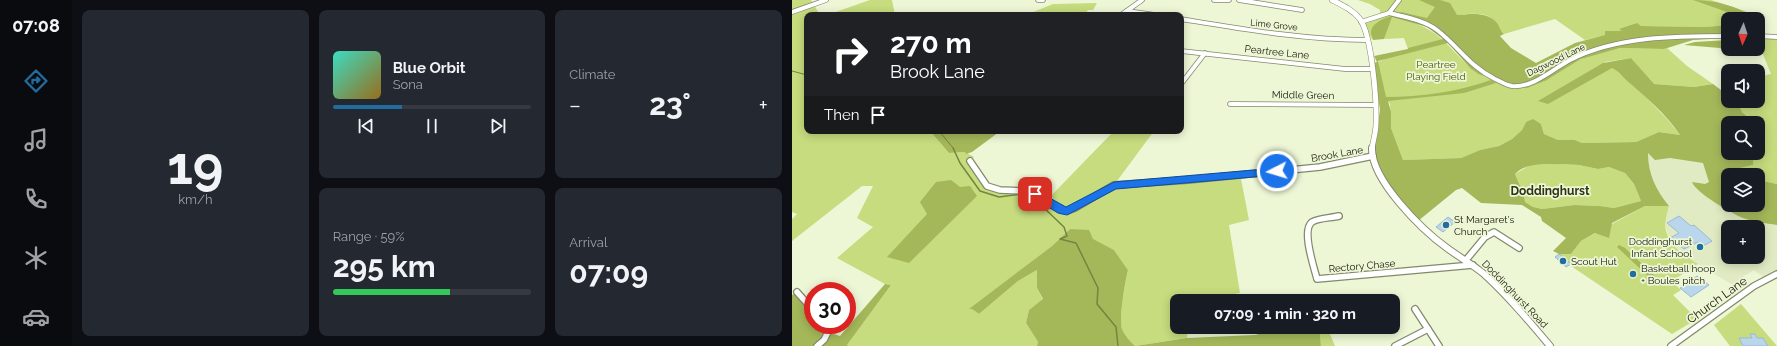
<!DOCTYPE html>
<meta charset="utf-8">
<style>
body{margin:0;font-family:Raleway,sans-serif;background:#242831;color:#f1f3f6;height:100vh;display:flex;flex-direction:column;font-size:15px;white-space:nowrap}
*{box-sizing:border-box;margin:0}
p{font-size:13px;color:#9ea1a6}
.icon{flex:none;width:22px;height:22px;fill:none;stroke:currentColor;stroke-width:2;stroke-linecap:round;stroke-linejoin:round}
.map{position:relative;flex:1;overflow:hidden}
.details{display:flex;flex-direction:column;gap:10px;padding:10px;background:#0d0f14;width:720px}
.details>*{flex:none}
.guide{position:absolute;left:12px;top:12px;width:380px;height:122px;border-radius:8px;box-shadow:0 2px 10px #0003;background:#202124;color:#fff;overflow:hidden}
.needle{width:26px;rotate:183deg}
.controls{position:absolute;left:929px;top:12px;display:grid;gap:8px}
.controls a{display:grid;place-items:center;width:44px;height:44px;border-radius:8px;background:#171b24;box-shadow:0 2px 10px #0003;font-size:20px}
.speed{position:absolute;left:12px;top:282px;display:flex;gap:8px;font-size:20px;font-weight:700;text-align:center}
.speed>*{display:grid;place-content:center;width:52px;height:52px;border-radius:50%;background:#171b24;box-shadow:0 2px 10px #0003;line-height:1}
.speed .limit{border:6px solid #d22;background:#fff;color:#111}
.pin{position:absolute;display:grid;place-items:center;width:34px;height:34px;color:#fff;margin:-17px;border-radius:8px;box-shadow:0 2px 6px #0006}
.me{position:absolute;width:44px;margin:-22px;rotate:265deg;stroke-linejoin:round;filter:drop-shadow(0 0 3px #0008)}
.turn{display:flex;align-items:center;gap:14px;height:84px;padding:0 20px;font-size:18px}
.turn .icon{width:52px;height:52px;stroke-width:2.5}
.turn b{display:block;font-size:28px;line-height:34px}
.then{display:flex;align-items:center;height:38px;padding:0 20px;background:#0003;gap:8px;font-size:15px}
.big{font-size:30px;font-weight:700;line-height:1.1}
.details .card{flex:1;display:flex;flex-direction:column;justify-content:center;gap:6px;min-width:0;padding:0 14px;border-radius:8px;background:#242831}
.details .dial{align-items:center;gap:0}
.dial b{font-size:52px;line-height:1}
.song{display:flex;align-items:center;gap:12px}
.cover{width:48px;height:48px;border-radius:6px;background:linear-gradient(135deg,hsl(170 70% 55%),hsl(40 70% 35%))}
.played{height:4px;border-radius:2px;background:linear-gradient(90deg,#216d9f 35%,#363941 35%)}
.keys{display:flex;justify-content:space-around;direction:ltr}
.heat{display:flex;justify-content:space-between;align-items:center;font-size:22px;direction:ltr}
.charge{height:6px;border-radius:3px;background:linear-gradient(90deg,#34c759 59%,#363941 0)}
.details .tiles{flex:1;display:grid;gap:10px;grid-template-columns:repeat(3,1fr)}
.card:first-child{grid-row:span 2}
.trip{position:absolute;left:378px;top:294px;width:230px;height:40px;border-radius:8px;background:#171b24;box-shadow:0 2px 10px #0003;font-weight:700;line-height:40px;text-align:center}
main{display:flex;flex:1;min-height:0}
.tabs{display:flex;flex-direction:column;width:72px;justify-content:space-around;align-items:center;background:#090b0e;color:#9ea1a6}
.tabs .icon{width:28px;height:28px}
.tabs .active{color:#216d9f}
.tabs b{font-size:18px;color:#f1f3f6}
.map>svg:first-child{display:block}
</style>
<main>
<nav class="tabs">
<b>07:08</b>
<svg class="icon active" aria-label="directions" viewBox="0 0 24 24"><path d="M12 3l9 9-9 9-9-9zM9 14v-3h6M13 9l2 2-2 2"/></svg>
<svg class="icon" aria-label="music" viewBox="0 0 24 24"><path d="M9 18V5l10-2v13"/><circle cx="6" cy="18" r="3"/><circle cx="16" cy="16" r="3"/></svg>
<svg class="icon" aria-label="phone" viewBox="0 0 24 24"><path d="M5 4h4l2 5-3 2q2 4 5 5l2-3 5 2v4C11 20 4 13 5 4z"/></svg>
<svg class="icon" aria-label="climate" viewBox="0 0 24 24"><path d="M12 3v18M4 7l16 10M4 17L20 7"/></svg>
<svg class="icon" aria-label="car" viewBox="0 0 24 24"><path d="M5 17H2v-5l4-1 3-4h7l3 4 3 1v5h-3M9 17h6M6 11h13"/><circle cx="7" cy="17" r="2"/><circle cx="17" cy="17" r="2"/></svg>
</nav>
<section class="details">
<div class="tiles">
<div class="card dial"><b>19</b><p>km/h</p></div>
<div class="card">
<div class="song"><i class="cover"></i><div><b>Blue Orbit</b><p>Sona</p></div></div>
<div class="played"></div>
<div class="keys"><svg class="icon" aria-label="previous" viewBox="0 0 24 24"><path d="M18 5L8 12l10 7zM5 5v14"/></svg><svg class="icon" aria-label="pause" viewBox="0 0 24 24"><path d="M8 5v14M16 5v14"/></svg><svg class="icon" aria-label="next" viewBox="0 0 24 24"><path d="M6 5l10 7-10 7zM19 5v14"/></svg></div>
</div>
<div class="card"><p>Climate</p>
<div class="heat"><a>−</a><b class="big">23°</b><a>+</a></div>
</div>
<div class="card"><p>Range · 59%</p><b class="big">295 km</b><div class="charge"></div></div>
<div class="card"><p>Arrival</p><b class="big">07:09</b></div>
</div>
</section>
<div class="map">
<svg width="985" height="346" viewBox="0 0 985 346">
<rect width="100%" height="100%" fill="#edf6d5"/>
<path fill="#e1ebc3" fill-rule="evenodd" d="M855,152L910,160L936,205L985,221V274L975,280L962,270L952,276L949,281L952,284L946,288L897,259L880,243L874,230V220L877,206L867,193L858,175ZM936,227H966V257H936Z"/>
<g fill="#c6dc7e">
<path d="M0,0H19L28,15H15V131H138L157,153L173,152L182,157L178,161L195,186L231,191L254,201L322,131H362L322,185L448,174L457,220L437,225L448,293L400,301H385V327H396L395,338L343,346C338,341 333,336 330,329C327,317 333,282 336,270L322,250L278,229L260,246L178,309H180L187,314L226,281L245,270V288L251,300L237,310L234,323L246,342L245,346H57L55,345L99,285L93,284L45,258L81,227L65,218L81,186H70L0,241V219L5,214L0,212Z"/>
<path d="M78,0H100L103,15H35Z"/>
<path d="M566,0H919L953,11L964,19H936V25L913,27L849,26L844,23L832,31H813L814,35L793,40L763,19L712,34C706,31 704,20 696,16C683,9 637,20 622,23C654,34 661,55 686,74L755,80L789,59L799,55L828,48L872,49L875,48L895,66L921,84L902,87L861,84L839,58L812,62L827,71L833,79L843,86L875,119L888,135L867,132L844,142L790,143L783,140H766L752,134L749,124L734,122L730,130L720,139L707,146L688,150L669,158L611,160L599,128L598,104L593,97L586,62L616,49L612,38L592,39L597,21L581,36V40L579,38L572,24L592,17L588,14V10L578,4Z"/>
<path d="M305,3L301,10H296L293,15H234L261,4Z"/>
<path d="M969,36L985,40V184L966,180V175H952L947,168L961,165L962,153H966V145L968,142L966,123L950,112L945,101H966V77L979,74L966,42V39Z"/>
<path d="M768,164L787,165L806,169L817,167L833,173L842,184L849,201L822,208L808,206L782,205L750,209L741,207L733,202L732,195L723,174L738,165Z"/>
<path d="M853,206H877C875,214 872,223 874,231C878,246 894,257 906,264L880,281L889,290L881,295L905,319L880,334L782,268L767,254H779L789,241Z"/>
<path d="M949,304L985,346H938L922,325Z"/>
<path d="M496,327H535L543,346H529L528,334L486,329Z"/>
</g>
<g fill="#a4b85a" fill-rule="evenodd">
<path d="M627,0H648L658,3L665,15C679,14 695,11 705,23C708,27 708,31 712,34L708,36L719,48L744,63L783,43L813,35V31H830L827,29L845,23L849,26L913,27L936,25V38L901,40L872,49L828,48L789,59L755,80L735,88L686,74L678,68L656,43L586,61L594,97C630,97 664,92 699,80L704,83L672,93L596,101L599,112V128L611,160L669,158L688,150L707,146L720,139L730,130L734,122L741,119L749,124L752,134L766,140H783L790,143L844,142L867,132L888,135C874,114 853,96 834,80C829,75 827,71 820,68L756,104L746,101L811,63L839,58L862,84L902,87L921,84L929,90L936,91V101H945L950,112L964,123H936V153H962L961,165L948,168L952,175H936V205H966V180L985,184V225C974,223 961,222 951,218C939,213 904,193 900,182L913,184L917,182L911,163L878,158L863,160L856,153C856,174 864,190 877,206H853L820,223L817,238L803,233L789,241L779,254H767L761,251L774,238L750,221L749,217L730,205L689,203L670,188L664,190L626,221L591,181L581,156L588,110L581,63L585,62L582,56L616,49V48L651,39L635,27L600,17L592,39L581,40C581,37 579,36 579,33C579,20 601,16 609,12L635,18L643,7ZM768,164L787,165L806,169L817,167L833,173L842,184L849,201L822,208L808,206L782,205L750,209L741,207L733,202L732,195L723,174C734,162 753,165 768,164Z"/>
<path d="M901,0C923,0 946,6 964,19H955Z"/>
<path d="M936,40V49H945L933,51L928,48L892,45L903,42Z"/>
<path d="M138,131H205L207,132L180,152L174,154L173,152L157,153Z"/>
<path d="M159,180L168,187L178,186L185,196L117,263L95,257L135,214L128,202L144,182Z"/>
<path d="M278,229L297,230L301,239L322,250L336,270C333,282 327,317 330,329C333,336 338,341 343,346L395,338L463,335L486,329L528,334L529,346H245L246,342L234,323L237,310L251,299L245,288V270L226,281L187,314L180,309H177L260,246Z"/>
<path d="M827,245L833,248L863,276L862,278L857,277L825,247Z"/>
<path d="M93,284L99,285L55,345L57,346H0V295L5,292L21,310V325H32L35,332L48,336Z"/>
</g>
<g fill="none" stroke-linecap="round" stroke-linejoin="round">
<g stroke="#75843e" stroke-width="1">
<path d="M0,71L15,75"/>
<path d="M147,131L162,149"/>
</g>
<path stroke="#75843e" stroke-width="1.5" d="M161,148L168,163L188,191L207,197L229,194L252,208L272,227L275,236L268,239L284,243L306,288L305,304L324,327L326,346"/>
</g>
<g fill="#b9d6ed" stroke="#9db9cf">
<path d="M887,216L899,226L902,225L920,241L911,246L906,242L892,249L878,238L887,233L875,223Z"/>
<path d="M656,217L663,222L651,232L644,227Z"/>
<path d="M767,254L779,264L774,267L763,257Z"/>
<path d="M905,276L917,285L899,297L888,288Z"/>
<path d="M958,334H963L965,338H971L976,346H951L947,338H960Z"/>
</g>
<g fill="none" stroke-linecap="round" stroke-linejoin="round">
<g stroke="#828a6c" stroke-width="5.5">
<g id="minor-far1">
<path d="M246,0H251"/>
<path d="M422,0H437"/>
<path d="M447,0L510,10"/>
<path d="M335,11L363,15"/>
<path d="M0,12L34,0"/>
<path d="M597,13C613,17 632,20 645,30C667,47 677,66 703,79C708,81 714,85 720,86C741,88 761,69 778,60C825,36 884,36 936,36"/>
<path d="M329,15L350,0"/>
<path d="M389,19C450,29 512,40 574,40"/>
<path d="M569,22L597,13L607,0"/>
<path d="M966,36L985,37"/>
<path d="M389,51L553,69H579"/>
<path d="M389,84L413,53"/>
<path d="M438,104L583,105"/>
</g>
</g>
<g stroke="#828a6c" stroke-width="8">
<g id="minor">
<path d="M178,161L195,186L208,190L231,191L243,195L269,210L275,211L283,208L322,185L396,180L528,167L581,156"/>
<path d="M547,216C539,218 526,218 520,222C509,230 522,267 525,279L681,265"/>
<path d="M674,260L693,237L702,232L727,248"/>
<path d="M5,292L21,310"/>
<path d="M623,309L647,346"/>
<path d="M25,346L32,340L36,332L32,325"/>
<path d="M603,346L636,329"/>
<path d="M879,346L962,286L985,274"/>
</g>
</g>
<g stroke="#828a6c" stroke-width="6">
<path id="tertiary-far1" d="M540,0C550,5 561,10 568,19C580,36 585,102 584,124C584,133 581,140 580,149"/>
</g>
<g stroke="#828a6c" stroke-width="8">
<path id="tertiary" d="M580,148C579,180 630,230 655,248C667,257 680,264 692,274C716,296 737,321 758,346"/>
</g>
<use href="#minor-far1" stroke="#fff" stroke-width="4"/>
<use href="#minor" stroke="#fff" stroke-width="5.5"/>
<use href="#tertiary-far1" stroke="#fff" stroke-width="5"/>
<use href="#tertiary" stroke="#fff" stroke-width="6"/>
</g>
<path fill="#1a73e8" stroke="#114b97" d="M485,168L490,171L485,175L324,189L275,215L266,213L240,197L239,194L243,191L247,192L274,207L322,182Z"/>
<g fill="#216d9f" stroke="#edf6d5" stroke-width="1.5">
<circle cx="654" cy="225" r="4"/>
<circle cx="908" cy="247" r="4"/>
<circle cx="771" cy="261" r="4"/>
<circle cx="841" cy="274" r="4"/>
</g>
<g text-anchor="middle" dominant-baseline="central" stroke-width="3.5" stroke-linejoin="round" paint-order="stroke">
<g font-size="9" fill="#15180c" stroke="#edf6d5">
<text transform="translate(482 25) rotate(6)">Lime Grove</text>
<text transform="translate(764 60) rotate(-26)">Dagwood Lane</text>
</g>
<g font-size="10" fill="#15180c" stroke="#edf6d5">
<text transform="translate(485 52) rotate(6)">Peartree Lane</text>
<text transform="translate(511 95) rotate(1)">Middle Green</text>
<text transform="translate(545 154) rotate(-10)">Brook Lane</text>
<text transform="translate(570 266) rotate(-5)">Rectory Chase</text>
<text transform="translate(723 294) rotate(46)">Doddinghurst Road</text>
</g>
<g font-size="10" fill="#4d5915" stroke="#edf6d5">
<text x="644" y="64">Peartree<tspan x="644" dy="12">Playing Field</tspan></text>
</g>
<g font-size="10" fill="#15180c" stroke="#edf6d5" text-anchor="start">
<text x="662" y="219">St Margaret's<tspan x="662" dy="12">Church</tspan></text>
<text x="900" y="241" text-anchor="end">Doddinghurst<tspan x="900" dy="12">Infant School</tspan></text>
<text x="779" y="261">Scout Hut</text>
<text x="849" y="268">Basketball hoop<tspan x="849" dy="12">+ Boules pitch</tspan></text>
</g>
<g font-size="12" font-weight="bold" fill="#2d3318" stroke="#edf6d5">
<text x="758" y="191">Doddinghurst</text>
</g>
<g font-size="12" fill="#15180c" stroke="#edf6d5">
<text transform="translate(925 300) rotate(-36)">Church Lane</text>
</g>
</g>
</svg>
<div class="controls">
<a><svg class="needle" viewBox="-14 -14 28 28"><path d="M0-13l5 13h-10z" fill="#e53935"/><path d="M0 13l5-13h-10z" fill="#9ea1a6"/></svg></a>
<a><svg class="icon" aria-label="sound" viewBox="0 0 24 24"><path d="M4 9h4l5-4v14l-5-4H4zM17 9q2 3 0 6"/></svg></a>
<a><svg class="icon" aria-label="search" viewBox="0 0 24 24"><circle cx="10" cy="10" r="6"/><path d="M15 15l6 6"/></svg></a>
<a><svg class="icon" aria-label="layers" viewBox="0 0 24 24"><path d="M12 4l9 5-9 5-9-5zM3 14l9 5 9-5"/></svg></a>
<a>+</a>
</div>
<div class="speed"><div class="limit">30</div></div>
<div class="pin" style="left:243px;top:194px;background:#d93025"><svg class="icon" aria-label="arrive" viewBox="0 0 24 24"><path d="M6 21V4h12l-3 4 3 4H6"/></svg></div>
<svg class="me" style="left:485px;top:171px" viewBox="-20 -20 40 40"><circle r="17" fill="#1a73e8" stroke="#fff" stroke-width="3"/><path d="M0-11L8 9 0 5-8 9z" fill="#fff"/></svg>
<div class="trip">07:09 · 1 min · 320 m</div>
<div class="guide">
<div class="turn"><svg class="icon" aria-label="right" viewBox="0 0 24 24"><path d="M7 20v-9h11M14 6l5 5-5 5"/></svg><div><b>270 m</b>Brook Lane</div></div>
<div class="then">Then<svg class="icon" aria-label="arrive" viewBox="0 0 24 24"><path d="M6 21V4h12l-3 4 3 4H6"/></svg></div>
</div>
</div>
</main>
